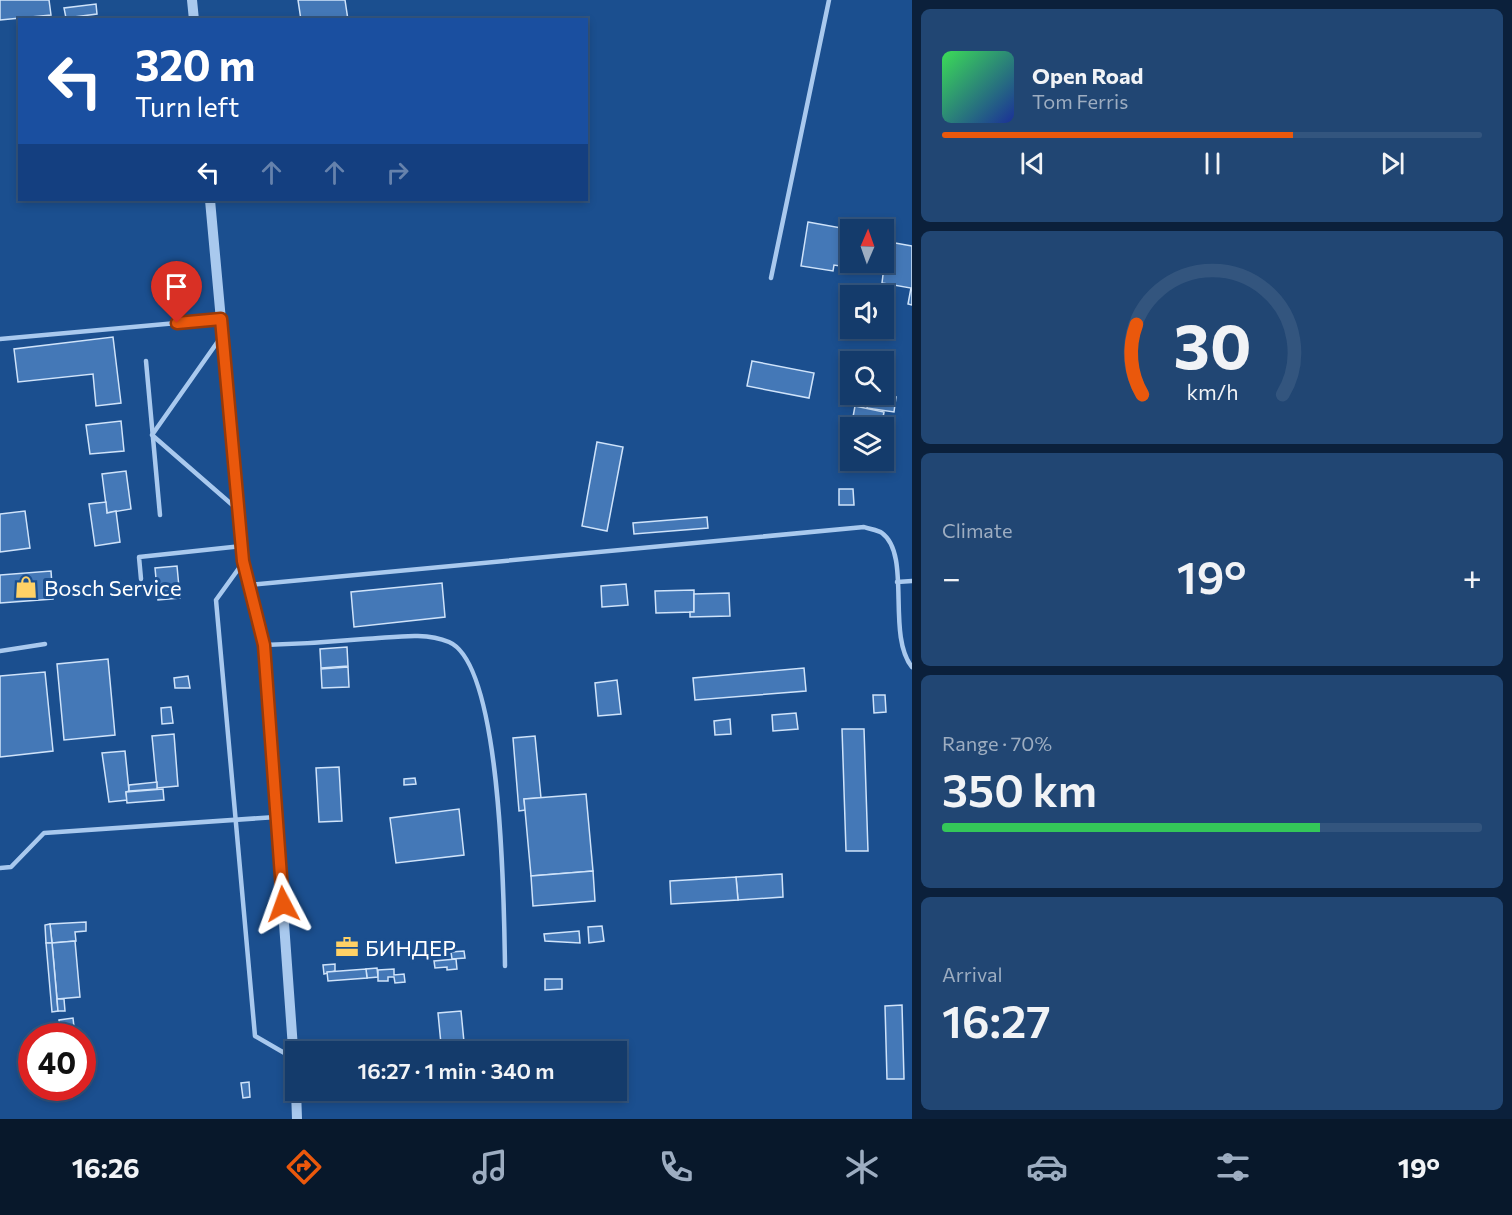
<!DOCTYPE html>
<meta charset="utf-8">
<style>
body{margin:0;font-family:Commissioner,sans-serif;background:#214673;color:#f1f3f6;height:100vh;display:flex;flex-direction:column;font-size:22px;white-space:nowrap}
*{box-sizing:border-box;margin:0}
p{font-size:20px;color:#9dadc1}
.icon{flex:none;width:33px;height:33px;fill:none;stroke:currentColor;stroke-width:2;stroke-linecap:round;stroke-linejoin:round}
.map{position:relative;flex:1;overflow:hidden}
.drawer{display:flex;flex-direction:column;gap:9px;padding:9px;background:#0b203b;width:600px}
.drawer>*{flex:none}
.hud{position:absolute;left:18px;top:18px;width:570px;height:183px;border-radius:0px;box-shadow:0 3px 9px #0003,0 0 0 2px #33557e;background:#1a4fa0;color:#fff;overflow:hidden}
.needle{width:39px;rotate:2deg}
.fabs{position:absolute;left:840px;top:219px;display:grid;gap:12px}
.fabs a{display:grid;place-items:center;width:54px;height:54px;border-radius:0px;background:#143b6b;box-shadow:0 3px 9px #0003,0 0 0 2px #33557e;font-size:30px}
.speed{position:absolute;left:18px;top:1023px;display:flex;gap:12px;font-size:30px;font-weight:700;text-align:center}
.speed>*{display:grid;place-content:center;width:78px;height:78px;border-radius:50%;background:#143b6b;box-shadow:0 3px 9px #0003,0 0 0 2px #33557e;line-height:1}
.speed .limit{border:9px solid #d22;background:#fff;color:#111}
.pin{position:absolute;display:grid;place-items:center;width:51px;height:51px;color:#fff;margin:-62px -26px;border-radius:50% 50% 50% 0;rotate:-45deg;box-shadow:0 0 6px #0007}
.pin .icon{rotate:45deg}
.me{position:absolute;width:66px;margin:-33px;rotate:356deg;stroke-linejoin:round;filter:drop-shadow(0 0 4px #0008)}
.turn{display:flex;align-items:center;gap:21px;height:126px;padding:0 18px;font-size:27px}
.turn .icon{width:78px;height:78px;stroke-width:2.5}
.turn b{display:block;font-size:42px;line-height:51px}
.lanes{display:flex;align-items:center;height:57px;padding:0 18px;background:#0003;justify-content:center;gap:30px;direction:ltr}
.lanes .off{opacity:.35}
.big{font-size:45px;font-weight:600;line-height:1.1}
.drawer .tile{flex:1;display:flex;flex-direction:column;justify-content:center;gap:9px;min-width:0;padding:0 21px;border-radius:9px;background:#214673}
.drawer .dial{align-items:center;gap:0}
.dial svg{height:156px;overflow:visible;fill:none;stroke:#33557e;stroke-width:7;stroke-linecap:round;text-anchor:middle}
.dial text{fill:#f1f3f6;stroke:none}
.song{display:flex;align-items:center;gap:18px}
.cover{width:72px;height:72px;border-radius:9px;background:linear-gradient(135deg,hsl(130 70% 55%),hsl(230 70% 35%))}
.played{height:6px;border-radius:3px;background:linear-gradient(90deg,#ea580c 65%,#33557e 65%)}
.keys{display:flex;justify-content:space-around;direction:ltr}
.heat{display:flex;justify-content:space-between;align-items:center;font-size:33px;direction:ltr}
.charge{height:9px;border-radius:4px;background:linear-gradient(90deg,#34c759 70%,#33557e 0)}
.trip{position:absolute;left:285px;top:1041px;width:342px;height:60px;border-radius:0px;background:#143b6b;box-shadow:0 3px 9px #0003,0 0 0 2px #33557e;font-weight:600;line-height:60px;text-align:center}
.tabs{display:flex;height:96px;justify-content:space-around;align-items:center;background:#08182b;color:#9dadc1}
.tabs .icon{width:42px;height:42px}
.tabs .selected{color:#ea580c}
.tabs b{font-size:27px;color:#f1f3f6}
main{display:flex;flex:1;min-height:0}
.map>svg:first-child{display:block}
</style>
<main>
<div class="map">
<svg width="912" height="1119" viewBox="0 0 912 1119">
<rect width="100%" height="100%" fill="#1b4f8f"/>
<g fill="#4478b7" stroke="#cfe3fa" stroke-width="1.5">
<path d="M0,0H49L51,15L0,20Z"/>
<path d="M298,0H345L348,20H301Z"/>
<path d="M96,4L97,14L66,18L64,8Z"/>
<path d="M808,222L847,229L845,235L850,236V261L841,259L840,266L834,265L833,271L801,266Z"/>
<path d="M884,241L912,246V305L908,304L911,288L882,283L884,267L860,262H884Z"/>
<path d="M113,337L121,403L96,406L93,374L18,382L14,349Z"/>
<path d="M752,361L814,373L809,398L747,386Z"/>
<path d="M869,394L896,397L894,412L867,408Z"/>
<path d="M855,406L884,412L881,428H851Z"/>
<path d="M121,421L124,451L90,454L86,425Z"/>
<path d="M597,442L623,447L607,531L582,526Z"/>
<path d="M126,471L131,509L107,513L102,474Z"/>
<path d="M839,489H853L854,505H839Z"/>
<path d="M106,502L107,513L116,511L120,542L95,546L89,504Z"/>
<path d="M25,511L30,548L0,552V514Z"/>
<path d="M707,517L708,528L634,534L633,523Z"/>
<path d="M177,566L180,598L158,600L155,568Z"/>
<path d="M51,571L53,599L0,603V575Z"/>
<path d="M442,583L445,617L354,627L351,592Z"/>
<path d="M626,584L628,605L602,607L601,586Z"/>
<path d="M694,590V612L656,613L655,591Z"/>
<path d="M729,593L730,616L690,617V612H694V594Z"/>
<path d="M347,647L348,666L321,668L320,649Z"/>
<path d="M108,659L115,735L64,740L57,664Z"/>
<path d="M348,667L349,687L322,688L321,669Z"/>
<path d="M804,668L806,691L695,700L693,678Z"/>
<path d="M45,672L53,751L0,757V676Z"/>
<path d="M188,676L190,688H175L174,678Z"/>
<path d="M617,680L621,714L598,716L595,683Z"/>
<path d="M873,695H885L886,712L874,713Z"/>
<path d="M171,707L173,723L162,724L161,708Z"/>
<path d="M796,713L798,729L773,731L772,715Z"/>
<path d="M730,719L731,734L715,735L714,721Z"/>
<path d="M842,729H864L868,851H846Z"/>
<path d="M174,734L178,786L157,788L152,736Z"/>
<path d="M535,736L541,798L524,799L525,810L519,811L513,738Z"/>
<path d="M125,751L129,791L126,792L127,800L109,802L102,753Z"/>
<path d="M339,767L342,821L319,822L316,768Z"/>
<path d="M415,778L416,784L404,785V779Z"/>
<path d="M157,782V789L129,791V785Z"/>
<path d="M163,789L164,800L127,803L126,792Z"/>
<path d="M586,794L593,871L531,876L524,799Z"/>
<path d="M459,809L464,855L396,863L390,818Z"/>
<path d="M593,871L595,901L533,906L531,876Z"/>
<path d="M782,874L783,897L738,900L736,877Z"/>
<path d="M736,877L738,900L671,904L670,881Z"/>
<path d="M86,922V931L75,932L76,941L52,943L50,924Z"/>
<path d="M50,924L52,943H46L45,925Z"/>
<path d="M602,926L604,941L589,943L588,927Z"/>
<path d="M579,931L580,943L545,941L544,934Z"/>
<path d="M75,941L80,997L57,999L52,943Z"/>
<path d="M46,943H52L58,1011L52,1012Z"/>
<path d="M464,951L465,958L452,959L451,952Z"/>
<path d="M456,959L457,969L447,970V967L435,968L434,961Z"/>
<path d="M335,964V971L324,974L323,965Z"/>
<path d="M377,968L378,977L367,978L366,969Z"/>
<path d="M366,969L367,978L328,981L327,972Z"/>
<path d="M394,969V975L404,974L405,982L395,983L394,977H388V981H378V970Z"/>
<path d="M545,979H562V989L545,990Z"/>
<path d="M57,999H64L65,1011H58Z"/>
<path d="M902,1005L904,1079H887L885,1006Z"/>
<path d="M461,1011L464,1042L441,1044L438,1013Z"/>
<path d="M73,1018L75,1036H60L59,1020Z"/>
<path d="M249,1082L250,1097L243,1098L241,1083Z"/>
</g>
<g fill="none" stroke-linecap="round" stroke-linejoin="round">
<g stroke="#a9c9ee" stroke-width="4.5">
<path d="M771,278L829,0"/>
<path d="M221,337L152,435L237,509"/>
<path d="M0,339L221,319"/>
<path d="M146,361L160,515"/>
<path d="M242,564L216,600L255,1036L293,1058"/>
<path d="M141,579L139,557L242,546"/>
<path d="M897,582L912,581"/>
<path d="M249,585L864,527C869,529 878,530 882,533C912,555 886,635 912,667"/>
<path d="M264,645C298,644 331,642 364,639C392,638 423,631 449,642C503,665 504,910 505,966"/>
<path d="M0,651L45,644"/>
<path d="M0,868L11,867L44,833L276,817"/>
</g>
<g stroke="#a9c9ee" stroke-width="10">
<path d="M192,0L194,20"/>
<path d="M210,200L243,561L264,645L296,1090"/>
<path d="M296,1090L297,1119"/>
</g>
</g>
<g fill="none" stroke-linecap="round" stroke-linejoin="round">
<g stroke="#983908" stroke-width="15">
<path id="route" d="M177,323L221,319L243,561L264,645L283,904"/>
</g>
<use href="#route" stroke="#ea580c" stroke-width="10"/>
</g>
<defs>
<g id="shop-bare" transform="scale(1.8)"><path d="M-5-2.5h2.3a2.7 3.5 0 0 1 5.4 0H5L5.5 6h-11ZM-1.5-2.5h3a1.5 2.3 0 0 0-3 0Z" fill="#ffd166" stroke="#1b4f8f" stroke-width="2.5" paint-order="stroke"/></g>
<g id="office-bare" transform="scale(1.8)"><path d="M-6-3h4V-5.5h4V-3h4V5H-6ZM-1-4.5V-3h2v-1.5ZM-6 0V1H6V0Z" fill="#ffd166" stroke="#1b4f8f" stroke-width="2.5" paint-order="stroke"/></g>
</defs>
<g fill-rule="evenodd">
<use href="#shop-bare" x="26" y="587"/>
<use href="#office-bare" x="347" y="947"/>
</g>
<g text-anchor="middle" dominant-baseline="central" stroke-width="6" stroke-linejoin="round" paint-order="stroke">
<g font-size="22" fill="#fff" stroke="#1b4f8f" text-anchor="start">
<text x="44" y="587">Bosch Service</text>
<text x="365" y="947">БИНДЕР</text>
</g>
</g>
</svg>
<div class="fabs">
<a><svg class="needle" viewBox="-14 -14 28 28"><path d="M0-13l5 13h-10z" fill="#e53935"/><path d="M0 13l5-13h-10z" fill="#9dadc1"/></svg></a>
<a><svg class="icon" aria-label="sound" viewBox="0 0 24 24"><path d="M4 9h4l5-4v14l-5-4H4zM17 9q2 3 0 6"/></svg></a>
<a><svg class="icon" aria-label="search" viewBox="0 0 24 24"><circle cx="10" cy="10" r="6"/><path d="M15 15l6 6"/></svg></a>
<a><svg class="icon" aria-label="layers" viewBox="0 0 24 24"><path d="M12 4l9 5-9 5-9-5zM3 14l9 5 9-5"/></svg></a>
</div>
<div class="speed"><div class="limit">40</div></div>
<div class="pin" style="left:177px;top:323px;background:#d93025"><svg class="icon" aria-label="arrive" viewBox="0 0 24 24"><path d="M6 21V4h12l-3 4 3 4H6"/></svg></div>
<svg class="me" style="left:283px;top:904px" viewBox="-20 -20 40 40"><path d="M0-17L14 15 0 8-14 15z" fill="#ea580c" stroke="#fff" stroke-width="4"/></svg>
<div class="trip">16:27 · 1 min · 340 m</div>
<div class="hud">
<div class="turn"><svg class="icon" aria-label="left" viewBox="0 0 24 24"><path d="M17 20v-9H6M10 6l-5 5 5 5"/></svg><div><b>320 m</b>Turn left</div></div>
<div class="lanes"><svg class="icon" aria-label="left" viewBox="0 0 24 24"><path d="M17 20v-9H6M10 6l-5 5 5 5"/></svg><svg class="icon off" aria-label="ahead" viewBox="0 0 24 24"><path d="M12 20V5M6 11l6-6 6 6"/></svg><svg class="icon off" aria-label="ahead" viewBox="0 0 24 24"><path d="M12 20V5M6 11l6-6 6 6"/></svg><svg class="icon off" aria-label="right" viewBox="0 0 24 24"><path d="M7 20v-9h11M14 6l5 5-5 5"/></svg></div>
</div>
</div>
<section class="drawer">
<div class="tile">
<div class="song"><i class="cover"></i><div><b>Open Road</b><p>Tom Ferris</p></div></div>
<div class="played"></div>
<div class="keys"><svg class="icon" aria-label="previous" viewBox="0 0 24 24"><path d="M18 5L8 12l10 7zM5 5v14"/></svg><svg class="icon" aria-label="pause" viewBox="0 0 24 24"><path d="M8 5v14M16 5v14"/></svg><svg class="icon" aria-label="next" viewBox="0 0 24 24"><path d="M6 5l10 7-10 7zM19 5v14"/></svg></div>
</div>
<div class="tile dial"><svg viewBox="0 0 100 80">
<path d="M14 69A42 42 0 1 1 86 69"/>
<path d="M14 69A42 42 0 0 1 11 33" stroke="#ea580c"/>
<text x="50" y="56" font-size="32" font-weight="700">30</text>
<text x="50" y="72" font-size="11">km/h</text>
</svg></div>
<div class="tile"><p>Climate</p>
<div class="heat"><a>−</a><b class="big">19°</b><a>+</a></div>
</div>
<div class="tile"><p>Range · 70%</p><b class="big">350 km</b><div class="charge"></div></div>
<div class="tile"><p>Arrival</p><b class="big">16:27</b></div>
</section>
</main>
<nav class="tabs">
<b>16:26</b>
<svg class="icon selected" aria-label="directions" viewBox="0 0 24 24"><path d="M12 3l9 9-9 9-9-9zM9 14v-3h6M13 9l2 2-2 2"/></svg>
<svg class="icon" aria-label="music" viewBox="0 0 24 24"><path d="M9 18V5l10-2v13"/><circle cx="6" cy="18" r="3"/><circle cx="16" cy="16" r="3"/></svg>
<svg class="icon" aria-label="phone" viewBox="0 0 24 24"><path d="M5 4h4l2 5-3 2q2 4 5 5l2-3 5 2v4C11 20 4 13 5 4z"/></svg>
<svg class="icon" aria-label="climate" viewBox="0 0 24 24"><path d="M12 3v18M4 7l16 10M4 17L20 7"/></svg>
<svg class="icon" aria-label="car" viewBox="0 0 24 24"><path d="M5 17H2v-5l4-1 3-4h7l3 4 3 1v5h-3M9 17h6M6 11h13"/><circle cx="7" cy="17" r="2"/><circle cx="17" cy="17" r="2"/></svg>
<svg class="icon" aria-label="filters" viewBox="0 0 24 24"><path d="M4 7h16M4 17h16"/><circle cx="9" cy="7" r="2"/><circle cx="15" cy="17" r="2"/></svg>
<b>19°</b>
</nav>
